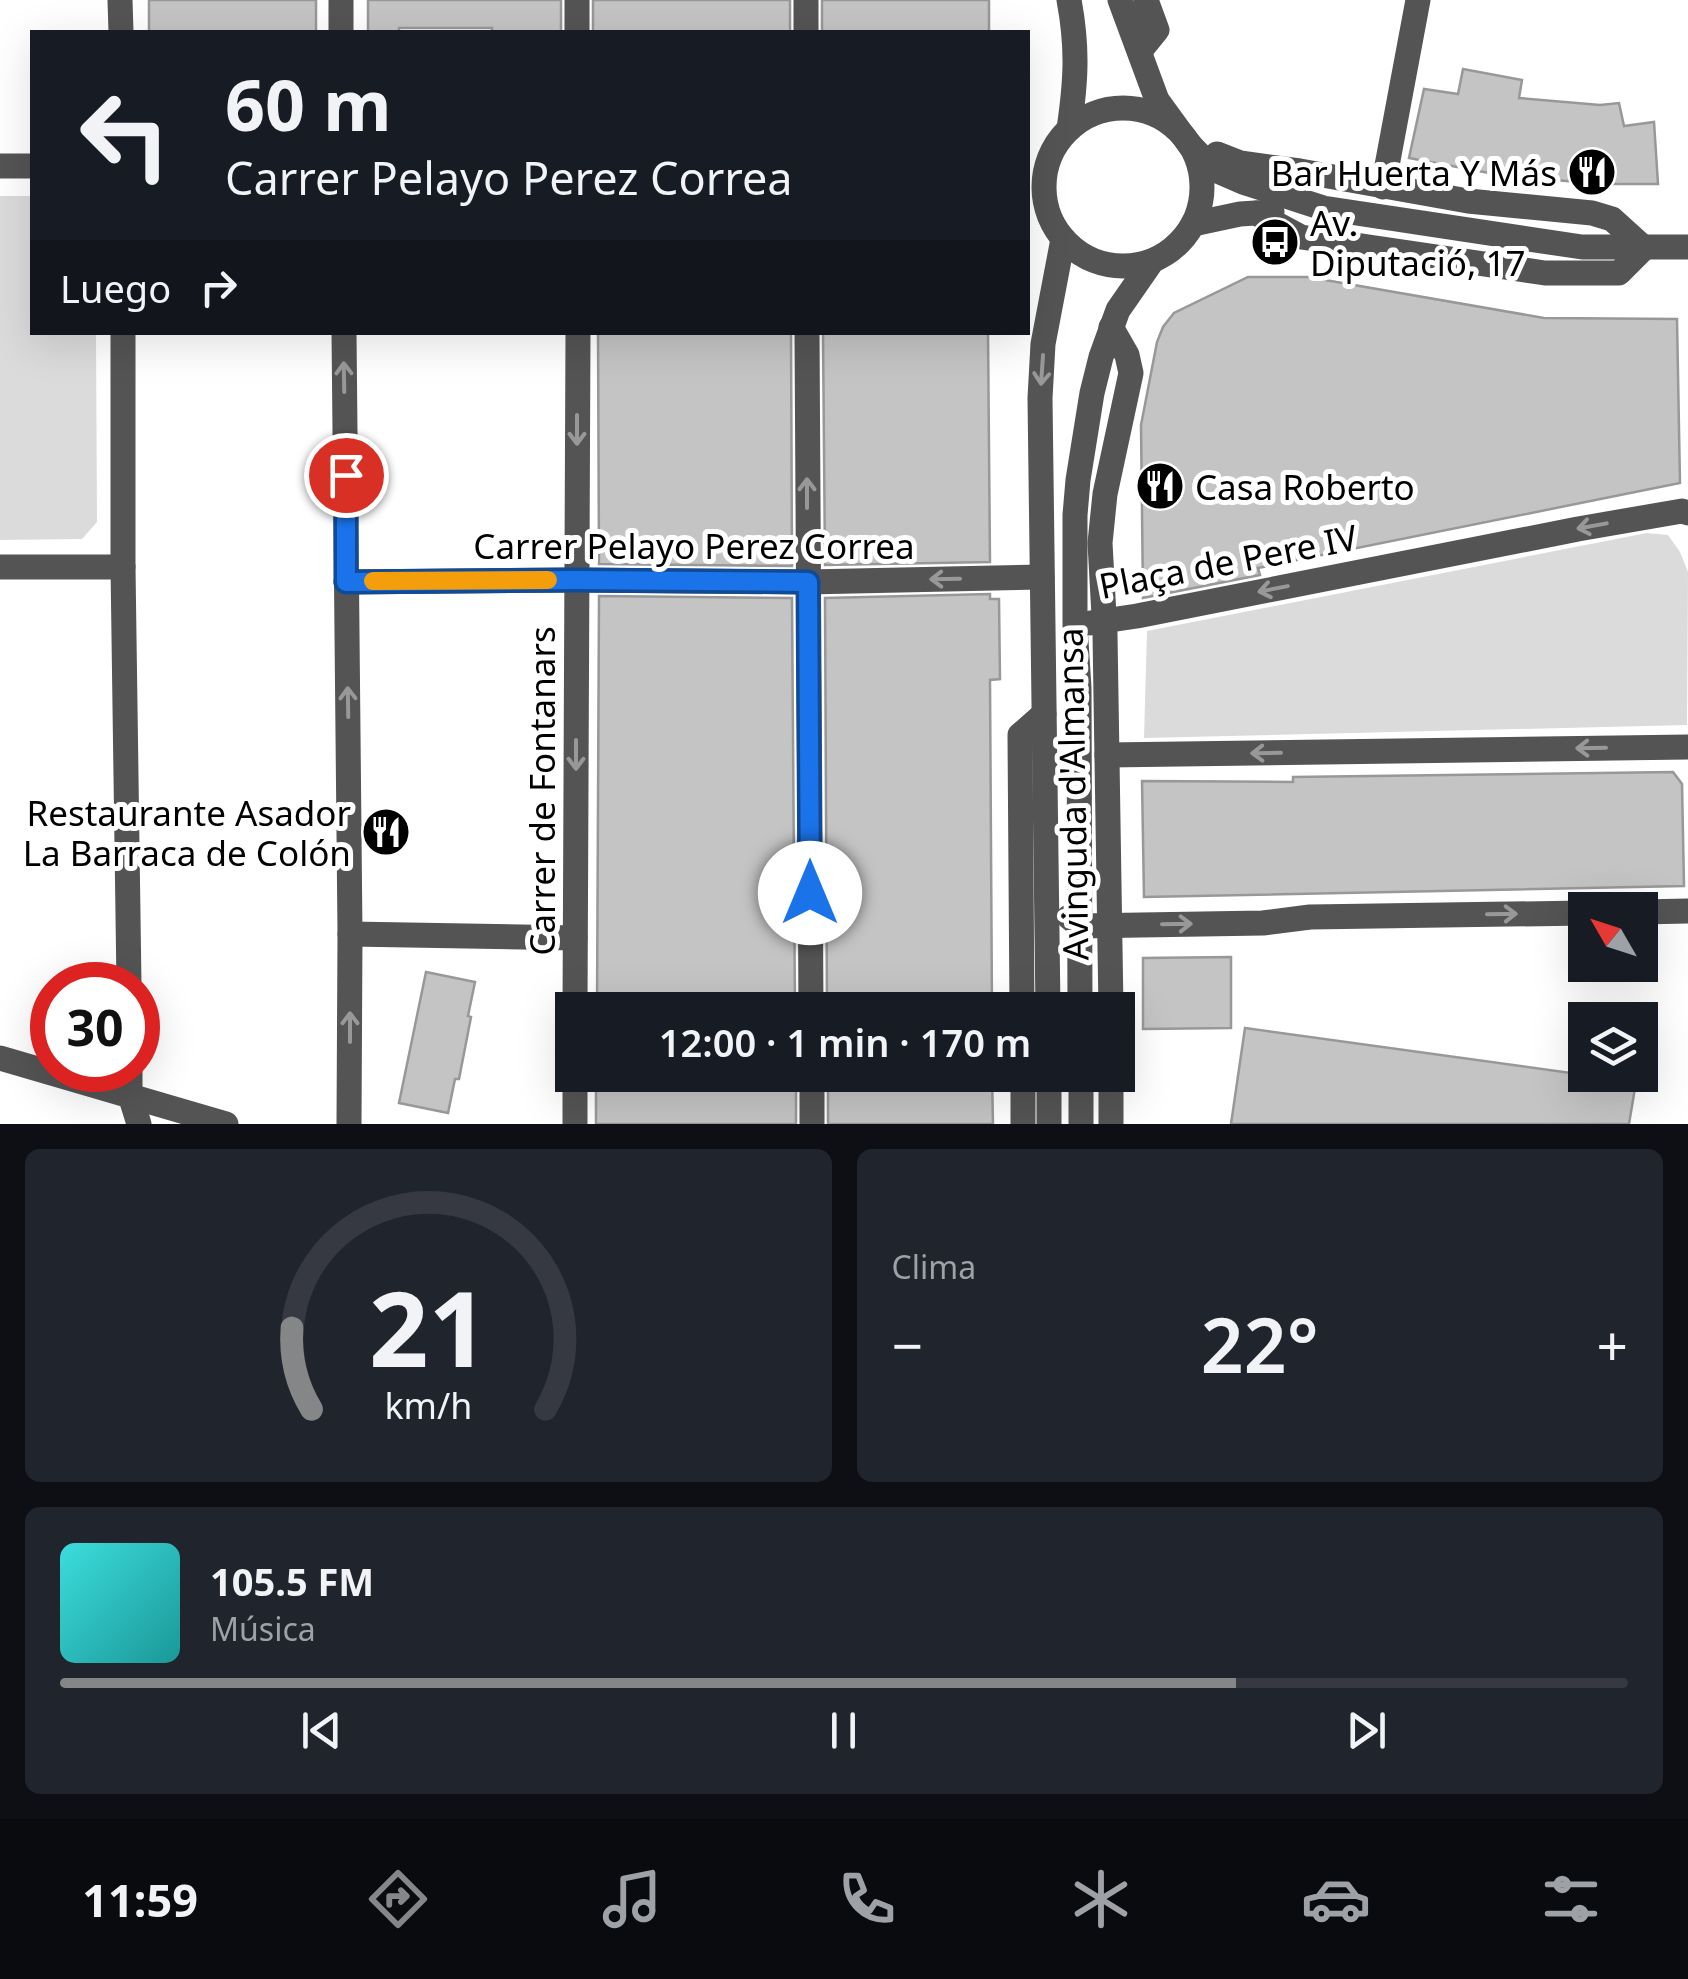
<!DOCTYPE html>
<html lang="es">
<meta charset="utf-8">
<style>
body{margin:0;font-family:"Noto Sans",sans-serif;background:#20242c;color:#f1f3f6;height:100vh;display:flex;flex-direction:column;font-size:38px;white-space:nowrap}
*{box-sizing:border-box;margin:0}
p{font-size:32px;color:#9ea1a6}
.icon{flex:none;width:55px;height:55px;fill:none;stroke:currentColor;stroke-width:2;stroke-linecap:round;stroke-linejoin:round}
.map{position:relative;height:1124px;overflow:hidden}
.drawer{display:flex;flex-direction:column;gap:25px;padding:25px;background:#0d0f14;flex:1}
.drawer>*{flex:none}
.banner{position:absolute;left:30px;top:30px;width:1000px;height:305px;border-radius:0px;box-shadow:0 10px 40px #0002;background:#171b24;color:#f1f3f6;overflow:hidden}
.needle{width:65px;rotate:309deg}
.controls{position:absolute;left:1568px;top:892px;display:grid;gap:20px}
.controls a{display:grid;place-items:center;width:90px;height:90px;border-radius:0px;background:#171b24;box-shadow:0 10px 40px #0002;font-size:50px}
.speed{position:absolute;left:30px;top:962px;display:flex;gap:20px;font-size:50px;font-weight:700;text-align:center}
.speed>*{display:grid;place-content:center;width:130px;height:130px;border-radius:50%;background:#171b24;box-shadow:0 10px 40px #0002;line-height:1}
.speed .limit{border:15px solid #d22;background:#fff;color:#111}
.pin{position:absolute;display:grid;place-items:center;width:85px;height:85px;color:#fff;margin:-42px;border:5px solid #fff;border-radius:50%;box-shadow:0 2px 10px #0007}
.me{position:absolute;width:110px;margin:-55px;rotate:0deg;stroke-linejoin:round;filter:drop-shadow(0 0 8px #0008)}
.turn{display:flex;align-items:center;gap:35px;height:210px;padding:0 30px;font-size:45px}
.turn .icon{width:130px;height:130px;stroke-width:2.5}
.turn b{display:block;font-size:70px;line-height:85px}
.then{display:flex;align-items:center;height:95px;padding:0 30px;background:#0003;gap:20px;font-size:38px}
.big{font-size:75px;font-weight:600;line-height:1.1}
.drawer .tile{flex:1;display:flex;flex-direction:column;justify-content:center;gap:15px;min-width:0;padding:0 35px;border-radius:15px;background:#20242c}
.drawer .dial{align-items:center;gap:0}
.dial svg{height:260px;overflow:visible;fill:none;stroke:#363941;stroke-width:7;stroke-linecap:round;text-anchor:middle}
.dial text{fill:#f1f3f6;stroke:none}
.song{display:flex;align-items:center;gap:30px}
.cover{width:120px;height:120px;border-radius:15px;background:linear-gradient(135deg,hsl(180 70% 55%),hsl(180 70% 35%))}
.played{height:10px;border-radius:5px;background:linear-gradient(90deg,#858687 75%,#363941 75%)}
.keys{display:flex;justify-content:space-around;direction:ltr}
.heat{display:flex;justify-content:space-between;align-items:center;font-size:55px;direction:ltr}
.drawer .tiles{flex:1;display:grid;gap:25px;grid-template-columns:1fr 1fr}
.tile:last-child{grid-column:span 2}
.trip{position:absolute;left:555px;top:992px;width:580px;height:100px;border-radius:0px;background:#171b24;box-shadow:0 10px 40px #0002;font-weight:600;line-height:100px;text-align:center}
.tabs{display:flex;height:160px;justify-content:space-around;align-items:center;background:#090b0e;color:#9ea1a6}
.tabs .icon{width:70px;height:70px}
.tabs .active{color:#858687}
.tabs b{font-size:45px;color:#f1f3f6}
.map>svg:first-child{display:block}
</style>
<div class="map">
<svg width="1688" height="1124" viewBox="0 0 1688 1124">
<rect width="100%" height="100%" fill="#fff"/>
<g fill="#dbdbdb">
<path d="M0,196H32V332L96,333L97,522L82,539L0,540Z"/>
<path d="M1647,533L1668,535L1680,552L1688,572L1687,725L1144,738L1147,631Z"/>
</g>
<g fill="#c4c4c4" stroke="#989898" stroke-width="2.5">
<rect x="149" y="0" width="167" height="32"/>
<path d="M368,0H561V32H492V28H399V32H368Z"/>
<rect x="593" y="0" width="197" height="32"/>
<rect x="822" y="0" width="167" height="32"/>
<path d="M1463,69L1522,80L1519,98L1600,105L1619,103L1624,126L1654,122L1658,184H1602L1505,176L1409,158L1424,89L1458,94Z"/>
<path d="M1248,277H1308L1544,318L1677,319L1680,483L1258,568L1260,575L1143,598L1141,425L1157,342L1163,327L1174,313Z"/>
<path d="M598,332H791L792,566L599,564Z"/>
<path d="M823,332H988L990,562L825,565Z"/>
<path d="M990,594V599H999L1000,679L990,680L992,1010H827L825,598Z"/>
<path d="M599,596L792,598L795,1010H597Z"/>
<path d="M1673,772L1682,784L1684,886L1144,897L1142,781L1293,782V777Z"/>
<path d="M1231,957V1028L1143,1029V958Z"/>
<path d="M426,972L475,982L468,1016L471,1017L459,1079H455L448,1113L399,1103Z"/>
<path d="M1245,1028L1636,1082L1629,1124H1231Z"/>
<rect x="596" y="1075" width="200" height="49"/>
<path d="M828,1075H992L993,1124H828Z"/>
</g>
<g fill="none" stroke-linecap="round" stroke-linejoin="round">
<g stroke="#545454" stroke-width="25">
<path d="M120,0L121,32"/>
<path d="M341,0V32"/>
<path d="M577,0V32"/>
<path d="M806,0V32"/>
<path d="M1120,0L1157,100L1189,144L1213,169L1243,182L1323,208L1582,247H1688"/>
<path d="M1140,51L1157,30L1146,0"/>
<circle cx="1123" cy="187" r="79"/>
<path d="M1069,129C1076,81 1078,48 1069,0"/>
<path d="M1217,154L1240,163L1300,171L1468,201L1592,213L1612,219L1644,248"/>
<path d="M0,166H32"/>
<path d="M1383,187L1418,0"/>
<path d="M1256,213L1301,237L1545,273H1619L1644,248"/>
<path d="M1193,224L1240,214L1272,212"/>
<path d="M123,332V567L129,985"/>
<path d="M344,332L350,934L349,1124"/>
<path d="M807,332L811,1010"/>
<path d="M0,567H123"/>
<path d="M346,582L576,580L807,582L1042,577"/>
<path d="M1090,623L1137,616L1578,529L1682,511L1688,513"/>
<path d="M1107,755L1688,747"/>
<path d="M1640,912L1688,911"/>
<path d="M1069,917L1080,926L1263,923L1310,917L1585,913"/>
<path d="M350,934L575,938"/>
<path d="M575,1010L578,332"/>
<path d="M1022,1010L1020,735L1044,714"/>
<path d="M1048,1010L1040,398L1043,344L1063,239"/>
<path d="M1080,1010L1079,688L1075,625V515L1078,480L1092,393L1101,357L1118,310L1152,261"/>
<path d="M1111,1010L1105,634L1100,543L1105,494L1131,373L1127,355L1111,327"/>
<path d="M0,1058L226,1124"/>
<path d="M130,1070V1095L139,1124"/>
<path d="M575,1075V1124"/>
<path d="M812,1075V1124"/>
<path d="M1023,1075V1124"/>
<path d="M1049,1075V1124"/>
<path d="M1081,1075V1124"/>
<path d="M1111,1075V1124"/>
</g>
</g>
<defs><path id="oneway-shaft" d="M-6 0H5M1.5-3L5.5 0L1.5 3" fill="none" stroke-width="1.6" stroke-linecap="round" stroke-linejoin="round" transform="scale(2.5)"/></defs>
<g stroke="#989898">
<use href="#oneway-shaft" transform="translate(1042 370) rotate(94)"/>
<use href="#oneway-shaft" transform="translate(344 377) rotate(-91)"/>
<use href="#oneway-shaft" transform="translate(577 430) rotate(90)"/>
<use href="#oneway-shaft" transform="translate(807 493) rotate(-90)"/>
<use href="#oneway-shaft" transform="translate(1592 526) rotate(170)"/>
<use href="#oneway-shaft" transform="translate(945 579) rotate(179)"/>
<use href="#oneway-shaft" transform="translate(1273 589) rotate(169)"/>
<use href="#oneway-shaft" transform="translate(348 702) rotate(-91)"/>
<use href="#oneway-shaft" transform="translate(1591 748) rotate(179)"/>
<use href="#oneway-shaft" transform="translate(1266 753) rotate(179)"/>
<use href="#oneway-shaft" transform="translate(576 755) rotate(90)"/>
<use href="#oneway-shaft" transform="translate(1502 914) rotate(-1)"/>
<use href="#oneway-shaft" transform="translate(1177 924) rotate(-1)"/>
<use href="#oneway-shaft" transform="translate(350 1027) rotate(-90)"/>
</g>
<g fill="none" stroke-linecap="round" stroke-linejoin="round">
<g stroke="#114b97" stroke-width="25">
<path id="route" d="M346,475V582L576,580L808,582L810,893"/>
</g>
<use href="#route" stroke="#1a73e8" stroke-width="18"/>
<path stroke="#f59e0b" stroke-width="18" d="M373,581L548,580"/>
</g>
<defs>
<g id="restaurant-disc" transform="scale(2.5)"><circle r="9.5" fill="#000" stroke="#fff"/><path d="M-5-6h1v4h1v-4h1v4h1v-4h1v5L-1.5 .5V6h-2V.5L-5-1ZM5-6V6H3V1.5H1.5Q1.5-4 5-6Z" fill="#fff"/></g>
<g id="bus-disc" transform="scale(2.5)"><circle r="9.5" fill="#000" stroke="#fff"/><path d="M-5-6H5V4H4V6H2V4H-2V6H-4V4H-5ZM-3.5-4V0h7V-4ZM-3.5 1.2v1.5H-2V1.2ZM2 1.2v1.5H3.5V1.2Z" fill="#fff"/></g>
</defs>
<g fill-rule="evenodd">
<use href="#restaurant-disc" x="1592" y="172"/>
<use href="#bus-disc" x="1275" y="242"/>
<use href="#restaurant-disc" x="1160" y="486"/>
<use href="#restaurant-disc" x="386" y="832"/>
</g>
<g text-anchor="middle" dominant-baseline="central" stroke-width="10" stroke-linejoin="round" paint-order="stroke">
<g font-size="35" fill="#000" stroke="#fff" text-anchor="end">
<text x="1557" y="172">Bar Huerta Y Más</text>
<text x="1310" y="222" text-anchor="start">Av.<tspan x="1310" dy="40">Diputació, 17</tspan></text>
<text x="1195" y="486" text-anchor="start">Casa Roberto</text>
<text x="351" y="812">Restaurante Asador<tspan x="351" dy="40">La Barraca de Colón</tspan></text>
</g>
<g font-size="35" fill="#000" stroke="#fff">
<text x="694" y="545">Carrer Pelayo Perez Correa</text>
<text transform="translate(1228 561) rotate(-11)">Plaça de Pere IV</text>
<text transform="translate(541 791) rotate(-90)">Carrer de Fontanars</text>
<text transform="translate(1072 794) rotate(-91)">Avinguda d'Almansa</text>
</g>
</g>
</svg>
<div class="controls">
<a><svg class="needle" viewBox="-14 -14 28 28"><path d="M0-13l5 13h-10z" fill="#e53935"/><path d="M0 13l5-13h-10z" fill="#9ea1a6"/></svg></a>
<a><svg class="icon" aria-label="layers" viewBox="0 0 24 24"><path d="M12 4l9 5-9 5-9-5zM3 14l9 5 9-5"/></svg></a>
</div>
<div class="speed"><div class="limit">30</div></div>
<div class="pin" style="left:346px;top:475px;background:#d93025"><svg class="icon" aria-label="arrive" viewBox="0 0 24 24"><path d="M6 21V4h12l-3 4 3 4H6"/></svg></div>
<svg class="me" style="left:810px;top:893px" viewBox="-20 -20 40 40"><circle r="19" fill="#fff"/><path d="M0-13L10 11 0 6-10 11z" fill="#1a73e8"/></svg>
<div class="trip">12:00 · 1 min · 170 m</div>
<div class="banner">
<div class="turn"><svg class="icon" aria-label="left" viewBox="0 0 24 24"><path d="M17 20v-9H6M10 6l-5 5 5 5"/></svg><div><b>60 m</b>Carrer Pelayo Perez Correa</div></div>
<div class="then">Luego<svg class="icon" aria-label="right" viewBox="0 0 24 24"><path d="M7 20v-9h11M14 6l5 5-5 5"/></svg></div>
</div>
</div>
<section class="drawer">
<div class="tiles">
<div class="tile dial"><svg viewBox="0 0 100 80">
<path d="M14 69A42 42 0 1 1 86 69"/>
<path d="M14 69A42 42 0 0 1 8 44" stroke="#858687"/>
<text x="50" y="56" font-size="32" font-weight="700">21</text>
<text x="50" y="72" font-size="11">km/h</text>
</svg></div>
<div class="tile"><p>Clima</p>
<div class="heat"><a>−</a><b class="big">22°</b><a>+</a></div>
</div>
<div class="tile">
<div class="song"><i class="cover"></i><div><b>105.5 FM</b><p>Música</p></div></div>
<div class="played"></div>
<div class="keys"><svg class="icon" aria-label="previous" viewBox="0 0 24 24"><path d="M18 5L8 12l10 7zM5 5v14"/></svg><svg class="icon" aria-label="pause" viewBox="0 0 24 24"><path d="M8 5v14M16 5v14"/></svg><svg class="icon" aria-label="next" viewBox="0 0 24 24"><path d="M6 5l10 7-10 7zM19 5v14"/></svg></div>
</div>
</div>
</section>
<nav class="tabs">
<b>11:59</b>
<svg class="icon active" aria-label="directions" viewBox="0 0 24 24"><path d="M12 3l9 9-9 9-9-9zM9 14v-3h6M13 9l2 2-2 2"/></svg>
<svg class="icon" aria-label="music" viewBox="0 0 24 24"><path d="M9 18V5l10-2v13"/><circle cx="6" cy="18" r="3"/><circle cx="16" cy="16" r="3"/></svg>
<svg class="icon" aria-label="phone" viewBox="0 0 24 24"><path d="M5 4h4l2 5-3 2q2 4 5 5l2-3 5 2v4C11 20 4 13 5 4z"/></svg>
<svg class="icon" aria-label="climate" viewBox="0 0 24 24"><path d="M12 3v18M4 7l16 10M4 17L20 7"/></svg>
<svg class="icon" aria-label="car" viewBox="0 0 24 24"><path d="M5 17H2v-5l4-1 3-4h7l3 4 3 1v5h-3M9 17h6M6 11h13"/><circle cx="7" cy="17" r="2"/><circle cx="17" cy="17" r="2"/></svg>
<svg class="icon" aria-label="filters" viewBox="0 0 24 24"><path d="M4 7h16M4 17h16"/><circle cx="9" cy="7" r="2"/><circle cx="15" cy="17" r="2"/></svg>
</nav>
